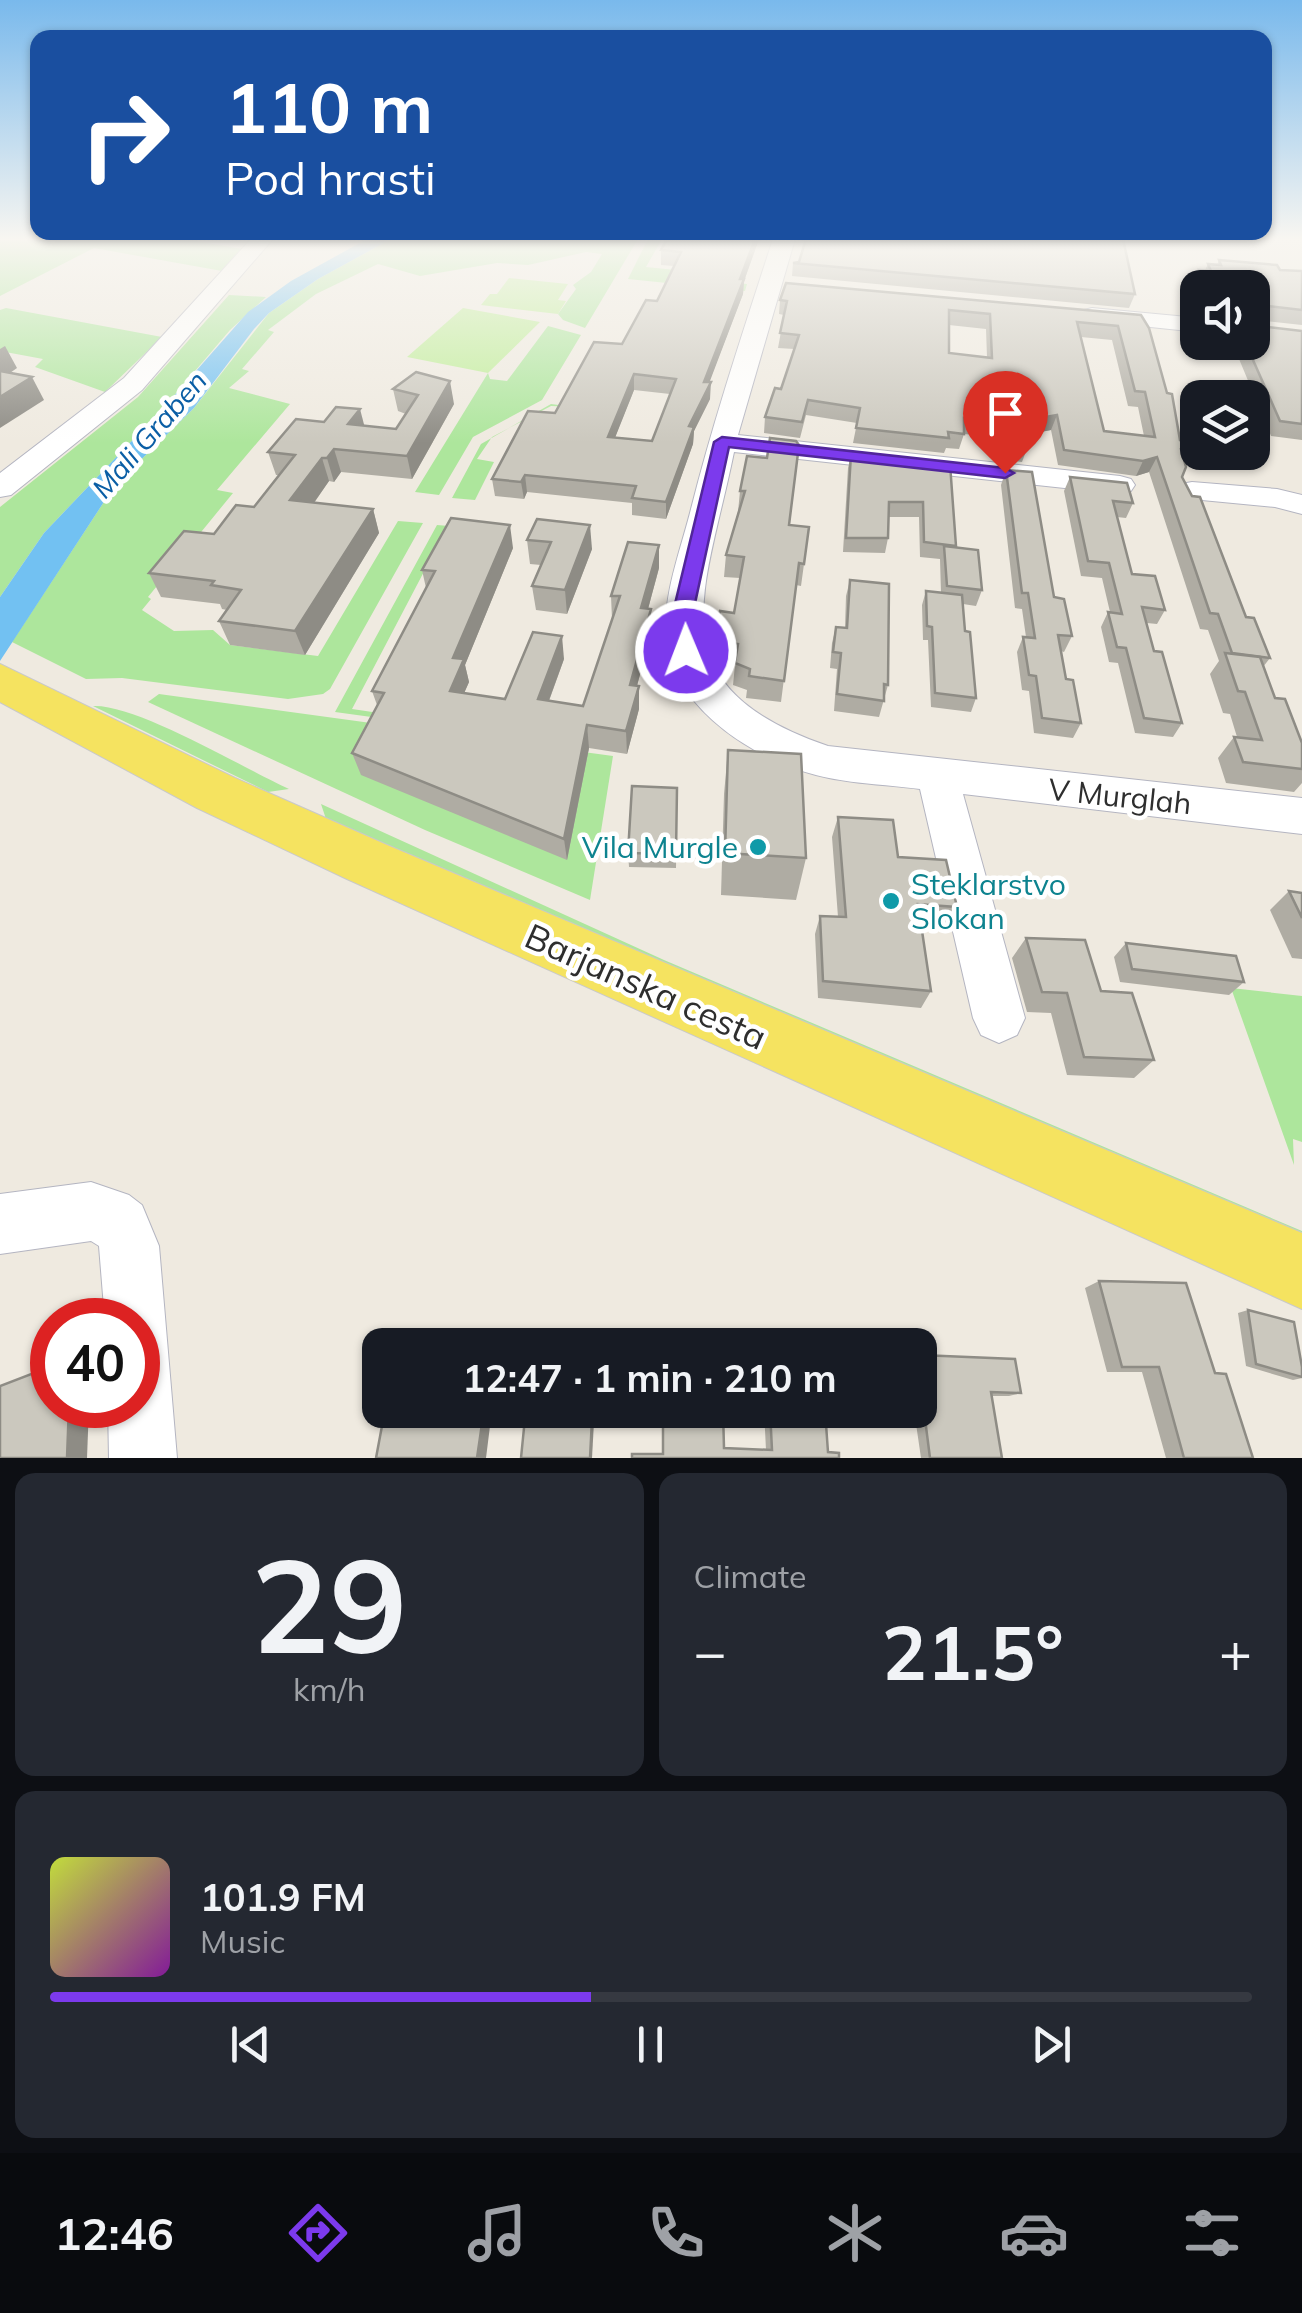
<!DOCTYPE html>
<meta charset="utf-8">
<style>
body{margin:0;font-family:Mulish,sans-serif;background:#242831;color:#f1f3f6;height:100vh;display:flex;flex-direction:column;font-size:38px;white-space:nowrap}
*{box-sizing:border-box;margin:0}
p{font-size:32px;color:#9ea1a6}
.icon{flex:none;width:55px;height:55px;fill:none;stroke:currentColor;stroke-width:2;stroke-linecap:round;stroke-linejoin:round}
.map{position:relative;height:1458px;overflow:hidden}
.sheet{display:flex;flex-direction:column;gap:15px;padding:15px;background:#0d0f14;flex:1}
.sheet>*{flex:none}
.top-card{position:absolute;left:30px;top:30px;width:1242px;height:210px;border-radius:20px;box-shadow:0 2px 8px #0004;background:#1a4fa0;color:#fff;overflow:hidden}
.tools{position:absolute;left:1180px;top:270px;display:grid;gap:20px}
.tools a{display:grid;place-items:center;width:90px;height:90px;border-radius:20px;background:#171b24;box-shadow:0 2px 8px #0004;font-size:50px}
.speed{position:absolute;left:30px;top:1298px;display:flex;gap:20px;font-size:50px;font-weight:700;text-align:center}
.speed>*{display:grid;place-content:center;width:130px;height:130px;border-radius:50%;background:#171b24;box-shadow:0 2px 8px #0004;line-height:1}
.speed .limit{border:15px solid #d22;background:#fff;color:#111}
.pin{position:absolute;display:grid;place-items:center;width:85px;height:85px;color:#fff;margin:-102px -42px;border-radius:50% 50% 50% 0;rotate:-45deg;box-shadow:0 0 10px #0007}
.pin .icon{rotate:45deg}
.me{position:absolute;width:110px;margin:-55px;rotate:359deg;stroke-linejoin:round;filter:drop-shadow(0 0 8px #0008)}
.turn{display:flex;align-items:center;gap:35px;height:210px;padding:0 30px;font-size:45px}
.turn .icon{width:130px;height:130px;stroke-width:2.5}
.turn b{display:block;font-size:70px;line-height:85px}
.big{font-size:75px;font-weight:700;line-height:1.1}
.sheet .tile{flex:1;display:flex;flex-direction:column;justify-content:center;gap:15px;min-width:0;padding:0 35px;border-radius:20px;background:#242831}
.sheet .dial{align-items:center;gap:0}
.dial b{font-size:130px;line-height:1}
.song{display:flex;align-items:center;gap:30px}
.cover{width:120px;height:120px;border-radius:15px;background:linear-gradient(135deg,hsl(70 70% 55%),hsl(290 70% 35%))}
.played{height:10px;border-radius:5px;background:linear-gradient(90deg,#7c3aed 45%,#363941 45%)}
.keys{display:flex;justify-content:space-around;direction:ltr}
.heat{display:flex;justify-content:space-between;align-items:center;font-size:55px;direction:ltr}
.sheet .tiles{flex:1;display:grid;gap:15px;grid-template-columns:1fr 1fr}
.tile:last-child{grid-column:span 2}
.trip{position:absolute;left:362px;top:1328px;width:575px;height:100px;border-radius:20px;background:#171b24;box-shadow:0 2px 8px #0004;font-weight:700;line-height:100px;text-align:center}
.dock{display:flex;height:160px;justify-content:space-around;align-items:center;background:#090b0e;color:#9ea1a6}
.dock .icon{width:70px;height:70px}
.dock .current{color:#7c3aed}
.dock b{font-size:45px;color:#f1f3f6}
.map>svg:first-child{display:block}
</style>
<div class="map">
<svg width="1302" height="1458" viewBox="0 0 1302 1458">
<rect width="100%" height="100%" fill="#efeae0"/>
<g fill="#ade69c">
<path d="M0,239H185L242,249L222,271L94,248L0,296Z"/>
<path d="M391,239H638L585,328L563,320L558,314L576,289L573,285L591,272L602,254L586,252L528,265L497,263L420,276L378,264L316,294L268,330L274,332L242,369L249,371L229,388L290,404L217,490L233,493L148,597L151,599L142,610L174,631L213,630L230,645L318,656L398,521L423,523L330,689L323,694L288,699L122,678L86,679L12,642L115,485L194,408L269,313L318,279Z"/>
<path d="M648,239H662L646,267L706,273L704,280L747,284L745,291L628,279Z"/>
<path d="M229,295L266,297L230,330L166,405L44,533L0,597V507L138,397Z"/>
<path d="M6,308L162,337L105,392L35,367L43,359L0,351V310Z"/>
<path d="M548,326L581,335L542,400L473,437L439,495L415,492L488,373L490,379L507,381Z"/>
<path d="M551,404L574,407L551,406L492,437L477,459L494,462L475,500L452,498L481,444Z"/>
<path d="M437,525L461,527L439,543L352,709L461,725L459,729L335,712Z"/>
<path d="M159,694L613,756L590,900L425,830L148,702Z"/>
<path d="M93,706C137,704 245,769 289,789L268,792Z"/>
<path d="M321,804L664,960L1302,1231V1248L326,819Z"/>
<path d="M1231,988L1302,996V1142L1293,1139L1294,1165Z"/>
</g>
<g fill="#bfed98">
<path d="M509,278L568,284L558,300L566,301L558,314L481,305L490,294H497Z"/>
<path d="M463,308L540,322L488,373L407,357Z"/>
</g>
<path fill="#72c1f2" d="M367,239H391L318,279L269,313L254,329L194,408L115,485L0,661V597L44,533L166,405L248,312L291,281Z"/>
<g fill="none" stroke-linecap="round" stroke-linejoin="round">
<g stroke="#b4b5c1" stroke-width="2">
<g id="minor">
<path d="M251,239H273L142,390L11,495L0,497V473L124,378Z"/>
<path d="M773,239H795L738,435L1120,476L1131,479L1135,485L1131,491L1120,494L734,452C705,595 652,685 828,746L1302,798V834L963,794L1025,1018L1017,1035L999,1043L981,1035L973,1018L920,789C890,785 858,784 829,778C762,765 672,711 666,636C663,594 681,549 691,509C714,418 744,329 773,239Z"/>
<path d="M1092,308L1198,318V332L1084,320L1080,315L1084,310Z"/>
<path d="M1192,482L1277,489L1302,495V514L1275,507L1181,498L1177,491L1181,484Z"/>
<path d="M91,1182L129,1195L142,1205L159,1246L177,1458H109L108,1405H138V1320H105L99,1246L91,1241L0,1254V1194Z"/>
</g>
</g>
<g stroke="#c9c9c9" stroke-width="2">
<path id="major" d="M0,664L235,778L387,845L1302,1233V1309L347,879L197,808L0,702Z"/>
</g>
<use href="#minor" fill="#fff" fill-rule="evenodd"/>
<use href="#major" fill="#f5e360" fill-rule="evenodd"/>
</g>
<g fill="#afaca3" fill-rule="evenodd">
<path d="M667,239H759L744,281L743,294L709,382L710,399L694,431L693,444L666,519L632,515V503L527,492L524,499L495,496L492,479L622,344L657,301L674,266L661,265V250ZM634,390L670,394L652,441L615,437Z"/>
<path d="M1219,260L1280,270L1302,271V325L1256,320V323L1259,326L1302,331V440L1271,436L1232,342H1252V288H1198V294L1193,283L1199,270H1205L1208,264L1217,265Z"/>
<path d="M799,262L1135,294L1129,308L792,276L793,263Z"/>
<path d="M780,300L1141,315L1180,440L1198,442V452L1194,459L1184,462L1182,477L1246,617L1270,658L1263,667L1275,698L1302,743V783L1294,792L1226,783L1218,758L1234,737H1237L1230,714L1223,713L1210,674L1219,661L1208,630L1200,629L1149,472L1136,476L1058,465L1051,430L1026,435L1028,446L1022,462L999,459L997,437L964,434L959,449L946,448L944,453L853,443L857,423L806,415L800,438L764,433L765,417L781,389L794,349L778,348L784,315L779,314ZM949,325L986,329L987,357L949,353ZM1081,337L1112,340L1128,406L1138,407L1144,436L1104,431Z"/>
<path d="M393,389L454,404L412,479L341,472L334,482L329,481L314,503L373,509L379,533L305,655L230,645L219,621L227,610L222,609L220,604L161,597L149,573L214,534L254,507L279,475H276L268,452L396,429L406,414L398,411Z"/>
<path d="M851,454L950,464L956,547L982,590L976,606L963,604L965,631L976,698L971,712L931,707L928,640H923L922,605L926,591L941,593L940,559L920,557L919,517H889L888,538L885,553L843,552L848,468Z"/>
<path d="M747,456L789,525L804,564L801,586L796,585L781,702L746,698L747,690L733,685L735,665L717,663L714,653L716,631L734,613L740,578L724,577L726,555L738,512L740,491Z"/>
<path d="M1006,470L1054,597L1072,636L1064,652L1061,651L1066,679L1081,723L1073,738L1034,733L1029,691L1022,690L1017,652L1023,637H1026L1022,609L1015,608L1001,485Z"/>
<path d="M1070,477L1133,503L1126,518L1117,517L1132,574L1165,610L1157,624L1147,623L1154,651L1182,723L1173,737L1135,733L1118,663L1109,662L1101,627L1108,612H1110L1102,578L1081,576L1064,491Z"/>
<path d="M537,519L592,549L567,614L536,610L532,586L541,565L530,564L527,540Z"/>
<path d="M513,548L465,665L469,682L464,693L505,699L564,659L549,701L583,706L612,619L611,596L659,568L648,609L651,633L637,686H639V709L627,754L589,748L567,860L361,775L352,753L377,705L372,691L426,588L422,570Z"/>
<path d="M850,580L888,685L879,717L834,711L837,669L830,668L832,643L836,627L845,628L846,596Z"/>
<path d="M728,750L806,858L796,900L721,895L724,794Z"/>
<path d="M677,788L676,868L629,867L628,853Z"/>
<path d="M838,817L957,907L948,925L921,924L931,991L921,1008L818,998L815,934L820,916L838,917L832,837Z"/>
<path d="M1289,891L1302,893V959L1292,958L1270,910Z"/>
<path d="M1026,938L1101,991L1154,1060L1134,1078L1067,1075L1051,1013L1027,1012L1012,958Z"/>
<path d="M1126,943L1244,982L1229,995L1120,982L1114,957Z"/>
<path d="M1099,1281L1215,1373L1253,1458H1166L1142,1372H1107L1085,1288Z"/>
<path d="M1248,1310L1302,1367V1378L1293,1380L1246,1366L1238,1313Z"/>
<path d="M920,1355L1021,1393L1009,1396H991L1002,1458H921L914,1410H920Z"/>
<path d="M764,1410H825L828,1452L662,1454L724,1448L766,1450Z"/>
</g>
<g fill="#8e8c85">
<path d="M755,239H759L744,281L743,294L705,394L711,382L710,399L694,431L693,444L666,519V502L689,426Z"/>
<path d="M5,346L17,368L0,380V349Z"/>
<path d="M634,374V390L609,453L608,437Z"/>
<path d="M32,377L44,400L0,428V397Z"/>
<path d="M450,381L454,404L412,479L407,456Z"/>
<path d="M360,409L366,432L348,424Z"/>
<path d="M1057,415L1051,430L1018,436L1023,421Z"/>
<path d="M1198,444V452L1194,459L1174,465L1181,449Z"/>
<path d="M334,449L341,472L334,482L327,458Z"/>
<path d="M1157,457L1149,472L1136,476L1143,461Z"/>
<path d="M322,458L329,481L299,524L290,500Z"/>
<path d="M525,475L527,492L524,499L521,482Z"/>
<path d="M373,509L379,533L305,655L295,631Z"/>
<path d="M510,525L513,548L465,665L469,682L455,714L450,691L453,658Z"/>
<path d="M590,525L592,549L567,614L565,590Z"/>
<path d="M659,545V568L642,631L641,608Z"/>
<path d="M651,609V633L631,708L630,685Z"/>
<path d="M562,636L564,659L541,722L538,699Z"/>
<path d="M639,686V709L627,754L626,731Z"/>
<path d="M587,725L589,748L567,860L564,839Z"/>
<path d="M58,1405L89,1406L87,1458H67Z"/>
<path d="M484,1410H492L486,1458H477Z"/>
<path d="M592,1419L594,1422L592,1458H590Z"/>
</g>
<g fill="#cbc8be" stroke="#8e8c85" stroke-width="2.5" fill-rule="evenodd">
<path d="M667,239H755L740,279H744L704,382H711L689,426L694,427L666,502L632,498L636,486L525,475L521,482L492,479L528,411L555,413L594,342L622,344L646,300L657,301L681,252L661,250ZM634,374L676,379L652,441L608,437Z"/>
<path d="M806,239H1123L1135,294L793,263L799,262Z"/>
<path d="M1219,260L1277,265L1280,270L1302,271V310L1260,305L1255,309L1256,323L1259,326L1302,331V424L1280,421L1245,342H1252V288H1207L1199,270L1211,271L1208,264L1221,265Z"/>
<path d="M786,283L1141,315L1149,328L1167,393L1172,394L1180,440L1198,442V444L1181,449L1186,467L1182,477L1192,496L1200,497L1246,617L1254,618L1270,658L1232,653L1218,614L1210,613L1157,457L1143,461L1064,450L1057,415L1023,421L1028,446L1004,444L1002,422L964,418V434L948,432L949,438L856,428L860,408L808,400L802,422L765,417L775,388L781,389L799,335L780,333L787,301L780,300ZM949,310L990,314L992,358L949,353ZM1077,322L1118,326L1135,391L1145,392L1155,437L1104,431Z"/>
<path d="M0,371L32,377L0,397Z"/>
<path d="M416,372L450,381L407,456L334,449L327,458H322L290,500L373,509L295,631L219,621L241,590L211,585L214,581L149,573L184,531L214,534L236,505L254,507L295,455L268,452L296,419L324,422L336,407L360,409L348,424L396,429L418,395L393,389Z"/>
<path d="M770,438L796,441L799,445L789,525L809,527L804,564L799,563L784,681L749,676L750,669L735,663L738,644L719,641L716,631L720,611L734,613L744,557L726,555L745,491H740L747,456L767,458Z"/>
<path d="M851,454L950,464L956,546L924,542L923,502H889L888,538H846Z"/>
<path d="M1006,470L1032,472L1054,597L1064,599L1072,636L1058,635L1066,679L1073,680L1081,723L1042,718L1036,676L1029,675L1023,637L1035,638L1028,593H1022Z"/>
<path d="M1070,477L1127,483L1133,503L1113,501L1132,574L1155,576L1165,610L1142,607L1154,651L1162,652L1182,723L1144,718L1126,648L1117,647L1108,612L1122,614L1109,563L1088,561Z"/>
<path d="M451,518L510,525L453,658L464,659L450,691L505,699L533,632L562,636L538,699L583,706L620,596H611L628,542L659,545L641,608L651,609L630,685L639,686L626,731L587,725L564,839L352,753L384,693L372,691L435,571L422,570Z"/>
<path d="M537,519L590,525L565,590L532,586L551,542L527,540Z"/>
<path d="M944,546L978,550L982,590L947,586Z"/>
<path d="M850,580L889,584L888,685L884,684V701L837,694L841,653L833,652L836,627L847,628Z"/>
<path d="M926,591L962,595L965,631L970,632L976,698L935,693L932,627L927,626Z"/>
<path d="M1225,653L1260,657L1275,698L1285,699L1302,743V769L1243,762L1234,737L1262,740L1245,692L1238,691Z"/>
<path d="M728,750L801,754L806,858L725,853Z"/>
<path d="M632,786L677,788L676,854L628,853Z"/>
<path d="M838,817L893,820L898,857L946,860L957,907L918,904L931,991L823,981L820,916L846,917Z"/>
<path d="M1289,891L1302,893V918Z"/>
<path d="M1026,938L1085,940L1101,991L1132,993L1154,1060L1084,1057L1067,993L1042,992Z"/>
<path d="M1126,943L1236,956L1244,982L1132,969Z"/>
<path d="M1099,1281L1186,1283L1215,1373L1226,1374L1253,1458H1184L1159,1367H1122Z"/>
<path d="M1248,1310L1294,1322L1302,1367V1377L1256,1364Z"/>
<path d="M920,1355L1015,1359L1021,1393L991,1392L1002,1458H930L923,1403H920Z"/>
<path d="M52,1366V1405H58V1407L69,1405L67,1458H0V1386Z"/>
<path d="M385,1410H484L477,1458H376Z"/>
<path d="M533,1410H568L567,1419H592L590,1458H521L525,1418H532Z"/>
<path d="M663,1410H723L724,1448L772,1450L770,1410H825L828,1452L839,1453V1458H632V1454H663Z"/>
</g>
<linearGradient id="sky" x2="0" y2="1"><stop stop-color="#79b9ec"/><stop offset="0.54" stop-color="#f8f6f1"/><stop offset="1" stop-color="#f8f6f1" stop-opacity="0"/></linearGradient>
<rect width="1302" height="443" fill="url(#sky)"/>
<path fill="#7c3aed" stroke="#51269a" stroke-width="2.5" d="M722,437L1005,468L1014,473L1005,478L729,447L694,608L692,626L697,651L686,659L676,651L672,626L674,608L714,442Z"/>
<g fill="#0f9aa8" stroke="#fff" stroke-width="4">
<circle cx="758" cy="847" r="10"/>
<circle cx="891" cy="901" r="10"/>
</g>
<g text-anchor="middle" dominant-baseline="central" stroke-width="9" stroke-linejoin="round" paint-order="stroke">
<g font-size="28" font-style="italic" fill="#0a5ea5" stroke="#fff">
<text transform="translate(149 434) rotate(-49)">Mali Graben</text>
</g>
<g font-size="30" fill="#2e2e2e" stroke="#fff">
<text transform="translate(1120 796) rotate(6)">V Murglah</text>
</g>
<g font-size="30" fill="#0d838f" stroke="#fff" text-anchor="end">
<text x="738" y="847">Vila Murgle</text>
<text x="911" y="884" text-anchor="start">Steklarstvo<tspan x="911" dy="34">Slokan</tspan></text>
</g>
<g font-size="35" fill="#2e2e2e" stroke="#fff">
<text transform="translate(646 986) rotate(24)">Barjanska cesta</text>
</g>
</g>
</svg>
<div class="tools">
<a><svg class="icon" aria-label="sound" viewBox="0 0 24 24"><path d="M4 9h4l5-4v14l-5-4H4zM17 9q2 3 0 6"/></svg></a>
<a><svg class="icon" aria-label="layers" viewBox="0 0 24 24"><path d="M12 4l9 5-9 5-9-5zM3 14l9 5 9-5"/></svg></a>
</div>
<div class="speed"><div class="limit">40</div></div>
<div class="pin" style="left:1005px;top:473px;background:#d93025"><svg class="icon" aria-label="arrive" viewBox="0 0 24 24"><path d="M6 21V4h12l-3 4 3 4H6"/></svg></div>
<svg class="me" style="left:686px;top:651px" viewBox="-20 -20 40 40"><circle r="17" fill="#7c3aed" stroke="#fff" stroke-width="3"/><path d="M0-11L8 9 0 5-8 9z" fill="#fff"/></svg>
<div class="trip">12:47 · 1 min · 210 m</div>
<div class="top-card">
<div class="turn"><svg class="icon" aria-label="right" viewBox="0 0 24 24"><path d="M7 20v-9h11M14 6l5 5-5 5"/></svg><div><b>110 m</b>Pod hrasti</div></div>
</div>
</div>
<section class="sheet">
<div class="tiles">
<div class="tile dial"><b>29</b><p>km/h</p></div>
<div class="tile"><p>Climate</p>
<div class="heat"><a>−</a><b class="big">21.5°</b><a>+</a></div>
</div>
<div class="tile">
<div class="song"><i class="cover"></i><div><b>101.9 FM</b><p>Music</p></div></div>
<div class="played"></div>
<div class="keys"><svg class="icon" aria-label="previous" viewBox="0 0 24 24"><path d="M18 5L8 12l10 7zM5 5v14"/></svg><svg class="icon" aria-label="pause" viewBox="0 0 24 24"><path d="M8 5v14M16 5v14"/></svg><svg class="icon" aria-label="next" viewBox="0 0 24 24"><path d="M6 5l10 7-10 7zM19 5v14"/></svg></div>
</div>
</div>
</section>
<nav class="dock">
<b>12:46</b>
<svg class="icon current" aria-label="directions" viewBox="0 0 24 24"><path d="M12 3l9 9-9 9-9-9zM9 14v-3h6M13 9l2 2-2 2"/></svg>
<svg class="icon" aria-label="music" viewBox="0 0 24 24"><path d="M9 18V5l10-2v13"/><circle cx="6" cy="18" r="3"/><circle cx="16" cy="16" r="3"/></svg>
<svg class="icon" aria-label="phone" viewBox="0 0 24 24"><path d="M5 4h4l2 5-3 2q2 4 5 5l2-3 5 2v4C11 20 4 13 5 4z"/></svg>
<svg class="icon" aria-label="climate" viewBox="0 0 24 24"><path d="M12 3v18M4 7l16 10M4 17L20 7"/></svg>
<svg class="icon" aria-label="car" viewBox="0 0 24 24"><path d="M5 17H2v-5l4-1 3-4h7l3 4 3 1v5h-3M9 17h6M6 11h13"/><circle cx="7" cy="17" r="2"/><circle cx="17" cy="17" r="2"/></svg>
<svg class="icon" aria-label="filters" viewBox="0 0 24 24"><path d="M4 7h16M4 17h16"/><circle cx="9" cy="7" r="2"/><circle cx="15" cy="17" r="2"/></svg>
</nav>
